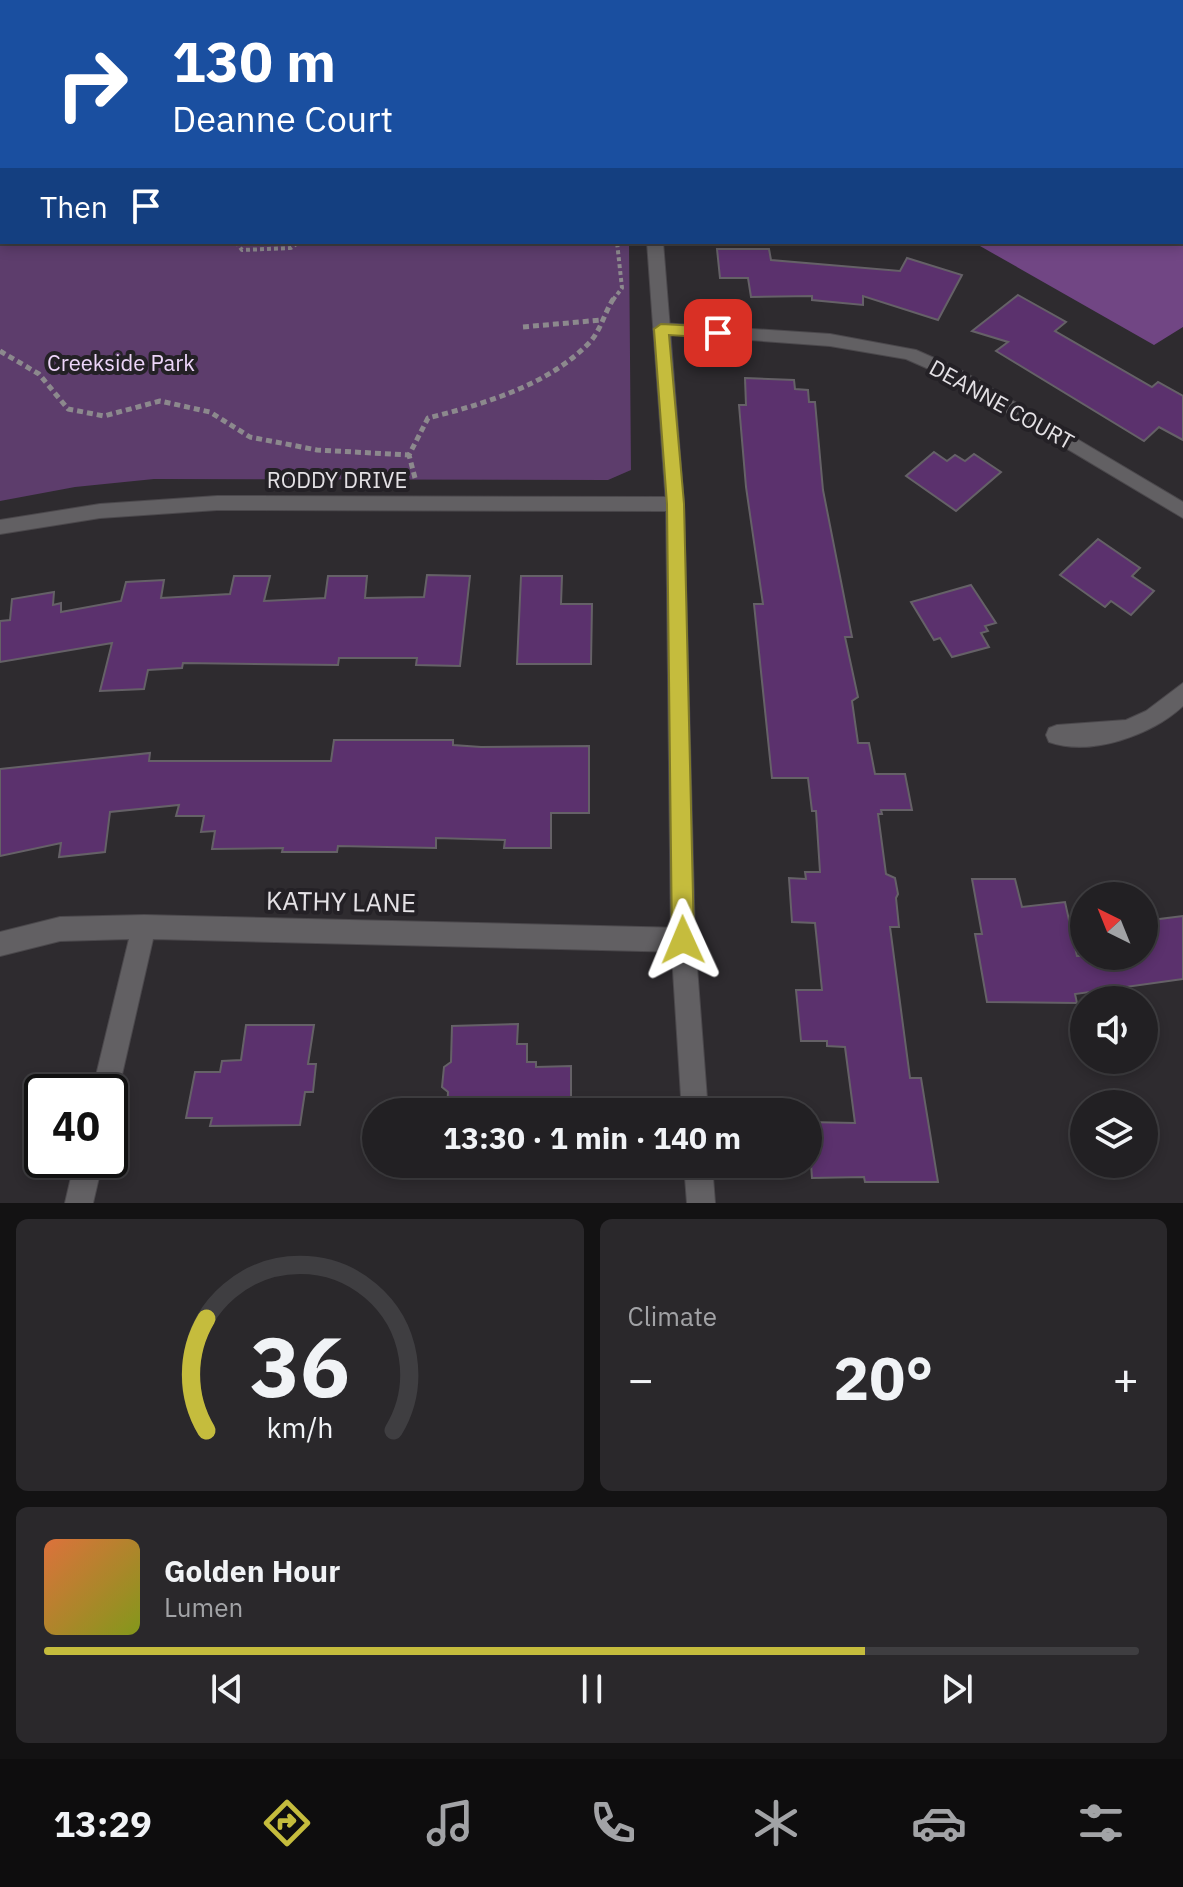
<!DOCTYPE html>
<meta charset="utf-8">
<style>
body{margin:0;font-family:"IBM Plex Sans",sans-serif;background:#2a282b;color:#f1f3f6;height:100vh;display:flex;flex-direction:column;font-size:30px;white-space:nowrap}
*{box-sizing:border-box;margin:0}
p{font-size:26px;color:#a2a3a6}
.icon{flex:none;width:44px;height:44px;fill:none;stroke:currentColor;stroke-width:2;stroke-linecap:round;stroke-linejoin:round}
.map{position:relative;height:1203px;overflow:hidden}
.panel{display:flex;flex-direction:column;gap:16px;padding:16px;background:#131213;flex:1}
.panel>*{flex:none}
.banner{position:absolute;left:0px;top:0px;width:1184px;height:244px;box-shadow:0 4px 12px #0003,0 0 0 2px #3f3e41;background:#1a4fa0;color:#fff;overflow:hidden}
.needle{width:52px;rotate:317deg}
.fabs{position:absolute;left:1070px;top:882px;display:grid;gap:16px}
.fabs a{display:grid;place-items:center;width:88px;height:88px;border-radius:50%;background:#222023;box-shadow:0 4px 12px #0003,0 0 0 2px #3f3e41;font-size:40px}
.speed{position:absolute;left:24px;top:1074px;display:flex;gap:16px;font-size:40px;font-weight:700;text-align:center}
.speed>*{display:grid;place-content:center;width:104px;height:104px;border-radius:50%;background:#222023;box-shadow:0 4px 12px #0003,0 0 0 2px #3f3e41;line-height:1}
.speed .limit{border:4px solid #111;border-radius:12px;background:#fff;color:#111}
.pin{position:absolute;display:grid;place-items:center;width:68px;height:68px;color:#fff;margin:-34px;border-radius:16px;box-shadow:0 4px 12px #0006}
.me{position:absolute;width:88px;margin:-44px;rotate:359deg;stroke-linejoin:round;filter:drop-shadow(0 0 6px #0008)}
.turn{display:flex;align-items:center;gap:28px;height:168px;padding:0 40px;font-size:36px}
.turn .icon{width:104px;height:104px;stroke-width:2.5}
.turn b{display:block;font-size:56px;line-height:68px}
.then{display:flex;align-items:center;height:76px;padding:0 40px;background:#0003;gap:16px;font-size:30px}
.big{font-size:60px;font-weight:700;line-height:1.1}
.panel .tile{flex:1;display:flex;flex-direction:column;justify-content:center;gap:12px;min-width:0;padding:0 28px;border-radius:12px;background:#2a282b}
.panel .dial{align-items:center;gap:0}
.dial svg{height:208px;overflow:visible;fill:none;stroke:#3f3e41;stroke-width:7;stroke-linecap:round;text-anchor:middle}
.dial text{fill:#f1f3f6;stroke:none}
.song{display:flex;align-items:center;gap:24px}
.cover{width:96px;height:96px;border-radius:12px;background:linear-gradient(135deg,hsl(20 70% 55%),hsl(70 70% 35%))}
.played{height:8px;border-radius:4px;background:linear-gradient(90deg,#c5bc3d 75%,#3f3e41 75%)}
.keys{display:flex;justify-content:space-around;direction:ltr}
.heat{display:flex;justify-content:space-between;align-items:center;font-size:44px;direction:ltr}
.panel .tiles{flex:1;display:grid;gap:16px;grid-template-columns:1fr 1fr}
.tile:last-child{grid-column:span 2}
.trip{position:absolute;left:362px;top:1098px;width:460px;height:80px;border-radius:40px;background:#222023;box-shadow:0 4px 12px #0003,0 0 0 2px #3f3e41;font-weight:700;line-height:80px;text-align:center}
.menu{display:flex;height:128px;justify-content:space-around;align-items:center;background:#0e0d0e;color:#a2a3a6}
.menu .icon{width:56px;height:56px}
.menu .on{color:#c5bc3d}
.menu b{font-size:36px;color:#f1f3f6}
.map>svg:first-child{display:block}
</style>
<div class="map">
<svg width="1183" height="1203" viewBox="0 0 1183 1203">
<rect width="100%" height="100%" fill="#2e2b2f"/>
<path fill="#5d3d6c" d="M0,0L474,2H2V242H629L631,470L608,480L154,479L75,487L0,501Z"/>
<path fill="#714684" d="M1183,9V327L1154,345L973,242H1182Z"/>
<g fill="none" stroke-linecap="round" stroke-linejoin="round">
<g fill="#754b88" fill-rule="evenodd">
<rect x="1182" y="44" width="1" height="4"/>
<rect x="0" y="89" width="2" height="5"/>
</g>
</g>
<g fill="#5b316d" stroke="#656167" stroke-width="2">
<path d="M717,249H769L771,260L900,271L907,258L962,275L938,320L863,296V305L812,300V296L751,297L748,278H720Z"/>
<path d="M1018,295L1066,322L1055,331L1152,387L1158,382L1183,396V440L1159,427L1144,441L996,351L1008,342L972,331Z"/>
<path d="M745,378L794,380L795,389L808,390L809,402H815L823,490L852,637H845L858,697L852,701L858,743H869L875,774H905L912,810H881L882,814H878L886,874L895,878L898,894L896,898L899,927H890L910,1078H921L938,1182H865L864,1177L812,1178L808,1122L855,1123L845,1047L827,1046V1041H801L796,990H822L815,923L792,922L789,878L806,879L805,872H820L816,811H812L808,778H772L754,604H763L746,487L739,405H746Z"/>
<path d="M934,452L947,461L955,455L965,461L974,454L1001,472L956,511L906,476Z"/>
<path d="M1098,539L1140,568L1132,576L1154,591L1131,615L1111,601L1105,607L1060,575Z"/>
<path d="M427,575L470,576L460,666L416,665L417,658H339L338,665L183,663L182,668L148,670L144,689L100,691L112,643L0,662V621L10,620L12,599L54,592L53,605L61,603V612L121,601L126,582L164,580L161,598L230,594L234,576H270L264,601L325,598L328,576H367L365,598L424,597Z"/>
<path d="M521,576H562L561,604H592L591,664H517Z"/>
<path d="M971,585L996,623L985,626L988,631L981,633L989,647L952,657L940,638L934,640L911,602Z"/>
<path d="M334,740H453V745L481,747L589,746V813H551V848H504L505,840L436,838V848L338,846L337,852H282L283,848L212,849L215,831L201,832L204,816H176L179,805L110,812L105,852L59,857L61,843L0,856V769L150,753L149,761H331Z"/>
<path d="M972,879H1015L1022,907L1065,902L1077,956H1144V921L1183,916V979L1075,994L1077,1003L987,1002L975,934H982Z"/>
<path d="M518,1024L517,1044H527V1062H536V1067L571,1066V1112H447L448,1092L442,1087L444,1067L451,1062L452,1026Z"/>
<path d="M246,1025H314L308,1064H316L313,1092H305L300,1125L210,1126L212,1118H186L195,1072H220L222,1061L241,1060Z"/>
</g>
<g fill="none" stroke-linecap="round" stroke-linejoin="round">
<g stroke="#4b484c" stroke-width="2">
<g id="minor">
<path d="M661,323L830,334L916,350L959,369L1183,502V518L947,377L906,359L830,346L655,333L653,329L655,325Z"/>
<path d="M217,496L675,497L684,504L675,511L217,510L100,518L0,534V520L100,504Z"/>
<path d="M1183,683V706C1152,735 1091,757 1049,742L1046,735L1049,728L1057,725L1126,720L1146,711Z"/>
<path d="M144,915L683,928L692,931L695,940L692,949L683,952L153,939L118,1092L110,1103V1092H92L129,939L60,941L0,956V932L60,917Z"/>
<path d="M75,1160H103L93,1203H65Z"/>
</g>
</g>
<g stroke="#4b484c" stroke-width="2">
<g id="tertiary">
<path d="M497,0H512L513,2H498Z"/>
<path d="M647,242H663L684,504L695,940L708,1112H682L671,940L666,504Z"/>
<path d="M684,1164H712L715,1203H687Z"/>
</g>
</g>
<g stroke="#8c898d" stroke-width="4" stroke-dasharray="4 3" stroke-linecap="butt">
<path d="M455,0L459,2"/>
<path d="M236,242L242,250L291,248L299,242"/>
<path d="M613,300L622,288L617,242"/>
</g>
<g stroke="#8c898d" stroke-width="5" stroke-dasharray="6 4" stroke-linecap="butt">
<path d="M523,327L601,320"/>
<path d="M0,351L39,374L68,409L104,416L160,401L210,412L250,437L317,450L409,455"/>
<path d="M415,478L409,455L428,418C484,404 549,385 590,342C601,330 605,311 614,298"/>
</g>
<use href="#minor" fill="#626063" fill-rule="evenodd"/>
<use href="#tertiary" fill="#626063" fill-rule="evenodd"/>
</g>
<path fill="#c5bc3d" stroke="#807a28" stroke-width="2" d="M661,324L718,327L725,333L718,338L669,335L684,504L694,940L691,947L683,951L676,947L672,940L667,504L654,329Z"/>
<g text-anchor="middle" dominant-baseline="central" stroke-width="8" stroke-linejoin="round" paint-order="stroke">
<g font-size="22" fill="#edd5f9" stroke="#242126">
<text x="121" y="362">Creekside Park</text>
</g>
<g font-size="22" fill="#e4e1e5" stroke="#242126">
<text transform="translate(1002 404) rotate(29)">DEANNE COURT</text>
<text x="337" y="479">RODDY DRIVE</text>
</g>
<g font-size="26" fill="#e4e1e5" stroke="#242126">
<text transform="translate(341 901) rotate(1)">KATHY LANE</text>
</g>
</g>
</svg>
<div class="fabs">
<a><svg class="needle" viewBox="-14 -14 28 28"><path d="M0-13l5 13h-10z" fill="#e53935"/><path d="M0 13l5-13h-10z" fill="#a2a3a6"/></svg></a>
<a><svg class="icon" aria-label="sound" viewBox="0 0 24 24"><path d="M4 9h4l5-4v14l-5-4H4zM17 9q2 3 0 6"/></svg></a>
<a><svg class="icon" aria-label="layers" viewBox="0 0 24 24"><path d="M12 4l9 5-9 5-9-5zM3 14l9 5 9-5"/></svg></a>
</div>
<div class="speed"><div class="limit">40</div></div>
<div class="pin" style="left:718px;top:333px;background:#d93025"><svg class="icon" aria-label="arrive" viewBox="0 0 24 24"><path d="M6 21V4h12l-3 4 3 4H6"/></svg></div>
<svg class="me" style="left:683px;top:940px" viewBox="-20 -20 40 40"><path d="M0-17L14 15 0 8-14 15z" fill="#c5bc3d" stroke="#fff" stroke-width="4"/></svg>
<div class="trip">13:30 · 1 min · 140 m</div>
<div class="banner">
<div class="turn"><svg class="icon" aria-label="right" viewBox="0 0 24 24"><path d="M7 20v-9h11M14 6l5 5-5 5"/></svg><div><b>130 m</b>Deanne Court</div></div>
<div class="then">Then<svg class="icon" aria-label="arrive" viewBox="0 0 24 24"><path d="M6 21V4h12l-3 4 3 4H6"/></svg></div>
</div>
</div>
<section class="panel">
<div class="tiles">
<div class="tile dial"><svg viewBox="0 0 100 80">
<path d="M14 69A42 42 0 1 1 86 69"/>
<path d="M14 69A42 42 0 0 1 14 26" stroke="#c5bc3d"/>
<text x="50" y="56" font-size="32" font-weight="700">36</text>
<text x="50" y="72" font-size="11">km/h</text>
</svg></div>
<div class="tile"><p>Climate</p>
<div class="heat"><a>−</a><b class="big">20°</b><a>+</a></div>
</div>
<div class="tile">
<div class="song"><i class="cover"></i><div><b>Golden Hour</b><p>Lumen</p></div></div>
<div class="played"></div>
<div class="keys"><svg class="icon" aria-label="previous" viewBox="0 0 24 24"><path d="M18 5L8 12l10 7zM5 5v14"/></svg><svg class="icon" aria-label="pause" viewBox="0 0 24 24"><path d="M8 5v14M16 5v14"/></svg><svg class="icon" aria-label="next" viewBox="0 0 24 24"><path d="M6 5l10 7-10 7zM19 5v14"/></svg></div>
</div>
</div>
</section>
<nav class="menu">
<b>13:29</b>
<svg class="icon on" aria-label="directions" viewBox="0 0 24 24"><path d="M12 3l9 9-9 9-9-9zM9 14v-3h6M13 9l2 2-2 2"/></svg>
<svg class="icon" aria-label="music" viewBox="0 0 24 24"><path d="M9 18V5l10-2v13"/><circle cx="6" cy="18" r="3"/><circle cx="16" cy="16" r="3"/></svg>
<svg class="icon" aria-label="phone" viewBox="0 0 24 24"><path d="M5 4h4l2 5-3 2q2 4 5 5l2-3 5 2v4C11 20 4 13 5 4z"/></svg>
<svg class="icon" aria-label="climate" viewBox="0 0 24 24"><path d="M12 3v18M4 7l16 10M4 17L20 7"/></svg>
<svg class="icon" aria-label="car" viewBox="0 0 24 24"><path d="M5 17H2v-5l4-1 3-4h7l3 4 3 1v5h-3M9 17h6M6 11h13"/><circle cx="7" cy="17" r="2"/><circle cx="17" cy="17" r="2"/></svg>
<svg class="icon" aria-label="filters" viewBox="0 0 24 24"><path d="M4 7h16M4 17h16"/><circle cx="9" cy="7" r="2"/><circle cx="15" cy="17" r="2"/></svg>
</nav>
